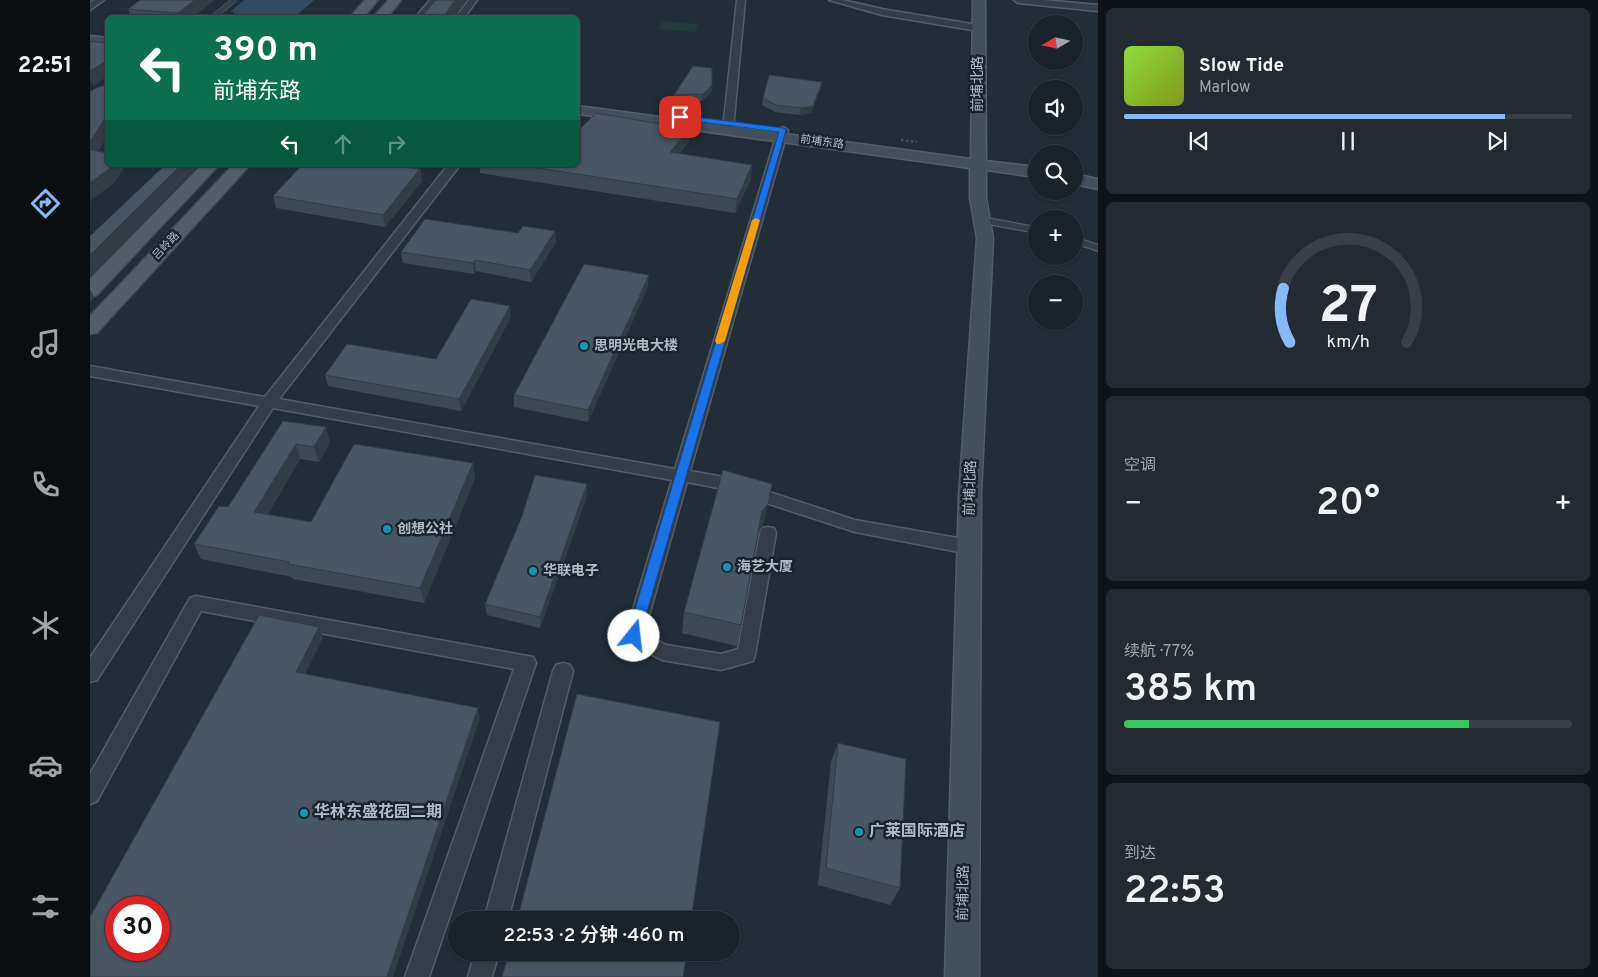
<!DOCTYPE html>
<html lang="zh">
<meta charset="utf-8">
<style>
body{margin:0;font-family:Overpass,"Noto Sans SC",sans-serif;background:#232a32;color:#f1f3f6;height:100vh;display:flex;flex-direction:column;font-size:19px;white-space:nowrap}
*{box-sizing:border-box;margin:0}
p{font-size:16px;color:#9fa4a8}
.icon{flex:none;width:28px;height:28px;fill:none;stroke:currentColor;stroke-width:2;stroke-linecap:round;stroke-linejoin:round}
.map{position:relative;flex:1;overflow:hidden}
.panel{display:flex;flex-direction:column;gap:8px;padding:8px;background:#0e1317;width:500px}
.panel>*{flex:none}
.guide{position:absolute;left:15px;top:15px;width:475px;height:152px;border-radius:8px;box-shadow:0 1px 4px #0004,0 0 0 1px #383f47;background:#0b6e4f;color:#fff;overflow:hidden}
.needle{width:32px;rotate:261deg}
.tools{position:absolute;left:938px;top:15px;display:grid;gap:10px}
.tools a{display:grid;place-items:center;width:55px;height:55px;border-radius:50%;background:#1a222a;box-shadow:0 1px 4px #0004,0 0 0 1px #383f47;font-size:25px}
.speed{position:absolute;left:15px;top:896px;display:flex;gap:10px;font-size:25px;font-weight:700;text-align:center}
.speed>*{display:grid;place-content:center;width:65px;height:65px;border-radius:50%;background:#1a222a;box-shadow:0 1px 4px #0004,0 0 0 1px #383f47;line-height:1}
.speed .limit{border:8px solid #d22;background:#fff;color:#111}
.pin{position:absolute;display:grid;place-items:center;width:42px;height:42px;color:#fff;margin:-21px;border-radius:10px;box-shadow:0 2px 8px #0006}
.me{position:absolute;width:55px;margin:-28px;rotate:16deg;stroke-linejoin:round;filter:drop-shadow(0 0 4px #0008)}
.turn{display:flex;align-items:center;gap:18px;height:105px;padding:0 25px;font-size:22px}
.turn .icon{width:65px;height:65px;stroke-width:2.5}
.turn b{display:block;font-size:35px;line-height:42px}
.lanes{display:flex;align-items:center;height:48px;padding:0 25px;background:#0003;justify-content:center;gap:25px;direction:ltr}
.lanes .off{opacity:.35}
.big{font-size:38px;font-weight:600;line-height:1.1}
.panel .tile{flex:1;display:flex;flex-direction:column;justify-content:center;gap:8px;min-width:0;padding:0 18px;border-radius:8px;background:#232a32}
.panel .dial{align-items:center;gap:0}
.dial svg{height:130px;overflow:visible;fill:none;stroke:#383f47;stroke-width:7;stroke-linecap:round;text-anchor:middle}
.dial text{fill:#f1f3f6;stroke:none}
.song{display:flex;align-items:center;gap:15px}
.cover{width:60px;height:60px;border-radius:8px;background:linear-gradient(135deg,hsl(90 70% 55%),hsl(70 70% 35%))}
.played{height:5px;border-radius:2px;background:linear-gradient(90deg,#87baf4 85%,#383f47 85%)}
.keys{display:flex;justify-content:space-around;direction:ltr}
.heat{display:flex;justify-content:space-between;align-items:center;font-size:28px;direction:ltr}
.charge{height:8px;border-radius:4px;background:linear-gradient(90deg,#34c759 77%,#383f47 0)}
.trip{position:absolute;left:358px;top:911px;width:292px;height:50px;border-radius:25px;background:#1a222a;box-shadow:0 1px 4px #0004,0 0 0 1px #383f47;font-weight:600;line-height:50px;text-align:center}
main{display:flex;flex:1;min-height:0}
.dock{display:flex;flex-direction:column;width:90px;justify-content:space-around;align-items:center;background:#0a0e11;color:#9fa4a8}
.dock .icon{width:35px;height:35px}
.dock .on{color:#87baf4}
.dock b{font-size:22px;color:#f1f3f6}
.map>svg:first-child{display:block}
</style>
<main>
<nav class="dock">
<b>22:51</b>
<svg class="icon on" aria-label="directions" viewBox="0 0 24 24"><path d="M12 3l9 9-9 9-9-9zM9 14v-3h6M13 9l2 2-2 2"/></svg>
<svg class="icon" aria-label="music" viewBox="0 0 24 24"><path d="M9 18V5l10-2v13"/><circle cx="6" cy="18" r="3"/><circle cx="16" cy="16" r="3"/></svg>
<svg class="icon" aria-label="phone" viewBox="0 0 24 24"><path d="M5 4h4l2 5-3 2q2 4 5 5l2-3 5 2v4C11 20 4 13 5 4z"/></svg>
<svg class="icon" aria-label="climate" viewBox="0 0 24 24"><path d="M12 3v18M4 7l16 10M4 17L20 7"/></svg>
<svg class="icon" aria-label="car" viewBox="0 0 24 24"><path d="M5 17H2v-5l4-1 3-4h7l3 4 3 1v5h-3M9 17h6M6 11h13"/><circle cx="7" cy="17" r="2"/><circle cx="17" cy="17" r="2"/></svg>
<svg class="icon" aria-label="filters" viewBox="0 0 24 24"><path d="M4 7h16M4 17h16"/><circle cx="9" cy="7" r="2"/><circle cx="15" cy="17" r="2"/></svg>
</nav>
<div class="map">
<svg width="1008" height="977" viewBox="0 0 1008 977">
<rect width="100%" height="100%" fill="#222d38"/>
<path fill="#243939" d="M572,21L608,24L606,32L569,29Z"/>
<path fill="#364a5f" d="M154,0H224L205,17H139L145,12H140Z"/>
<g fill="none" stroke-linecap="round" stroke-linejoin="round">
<g stroke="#535d67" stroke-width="5.5">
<path id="lane-far1" d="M122,18L144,0"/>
</g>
<g stroke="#535d67" stroke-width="8">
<g id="lane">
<path d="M892,220L946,230"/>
<path d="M984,240L1008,248"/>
</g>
</g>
<g stroke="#535d67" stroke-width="3">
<g id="street">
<path d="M4,0H14L0,10V3Z"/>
<path d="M340,0H349L334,18H325Z"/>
<path d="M379,0H387L374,18H365Z"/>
<path d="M647,0H655L643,129L638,132L633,129Z"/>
<path d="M739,0H753L792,9L888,25L892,28L888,31L792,15Z"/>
<path d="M924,0H953L1008,5V11L928,3Z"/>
<path d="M693,127L698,130L600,471L634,477L765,520L879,540L885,542L888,547L885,552L879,554L765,532L633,489L597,482L554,633L576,645L631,654L648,649L670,533L672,528L678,527L684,528L686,533L665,655L663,661L631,670L572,660L537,642L535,636L582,480L183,408L7,680L0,682V658L169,406L0,376V366L175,397L358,165H370L189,399L585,469L688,130Z"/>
<path d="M106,596L443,657L446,663L339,977H315L424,669L111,611L7,801L0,804V774L100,598Z"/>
<path d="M473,663L480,665L483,671L418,920H394L463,671L466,665Z"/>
<path d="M385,952H409L402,977H378Z"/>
</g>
</g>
<g stroke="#535d67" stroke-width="3">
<g id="secondary">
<path d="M883,0H895L896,161L946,167V177L896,170V198L903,238L891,495L889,977H855L869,495L887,238L880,198V168L488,114V106L881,159Z"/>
<path d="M0,36L18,38V46L0,44Z"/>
<path d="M984,174L1008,179V189L984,184Z"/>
</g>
</g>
<g stroke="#3f4852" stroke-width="3">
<g id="primary">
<path d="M275,0H288L273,18H259Z"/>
<path d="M298,0H311L297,18H283Z"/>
<path d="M112,165H129L7,295L0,297V279Z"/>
<path d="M143,165H160L7,333L0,334V316Z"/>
</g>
</g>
<path stroke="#425657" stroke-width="2" stroke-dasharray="2.5 2.5" stroke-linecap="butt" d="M811,140L827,142"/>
<use href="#lane-far1" stroke="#363f49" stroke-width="4.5"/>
<use href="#lane" stroke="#363f49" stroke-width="5.5"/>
<use href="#street" fill="#363f49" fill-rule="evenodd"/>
<use href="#secondary" fill="#444f5c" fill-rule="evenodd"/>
<use href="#primary" fill="#535e69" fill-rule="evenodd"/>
</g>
<g fill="#3e4954">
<path d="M50,0H124L102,18H41L38,9Z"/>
<path d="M622,85L621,92L612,101L584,102V95Z"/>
<path d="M731,88L721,113L709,115L685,112L672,105L673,98Z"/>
<path d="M600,129L599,142L589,154L661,179L645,213L390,173V165H488Z"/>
<path d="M309,166L330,169L332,181L295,227L186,208L183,196Z"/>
<path d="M465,231L466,242L441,282L386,271L384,274L313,263L311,252L428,233Z"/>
<path d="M558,286L498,422L424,407V395Z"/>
<path d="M421,317L371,411L238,386L235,375L346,359Z"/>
<path d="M193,421L240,442L229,462L210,459L178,514L221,522L383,463L385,478L334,603L203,579L202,577L111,559L104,544L138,507Z"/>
<path d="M497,484V496L450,628L397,615L395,604Z"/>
<path d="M673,526L668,532L647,646L592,633L594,612Z"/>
<path d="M748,743L810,888L800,905L728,885L741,762Z"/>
</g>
<g fill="#323c45">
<path d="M105,0H124L102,18H89L88,13Z"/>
<path d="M365,0H377L364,18H353Z"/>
<path d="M18,60V76L3,86L0,80V71Z"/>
<path d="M732,82L731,88L721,113L709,115L711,108Z"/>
<path d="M622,85L621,92L612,101L613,94Z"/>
<path d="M18,113V135L6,155L0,160V142Z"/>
<path d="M600,129L599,142L579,166L580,152Z"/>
<path d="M21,165H33L34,168L24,183L0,201V183Z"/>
<path d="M91,165H109L0,276V255Z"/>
<path d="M662,165L661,179L645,213L647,199Z"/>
<path d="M330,169L332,181L295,227L293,215Z"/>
<path d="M465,231L466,242L441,282L440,270Z"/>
<path d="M385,260L386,271L384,274L383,263Z"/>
<path d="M559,275L558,286L498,422V410Z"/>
<path d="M0,289L4,298L0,302Z"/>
<path d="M420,306L421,317L371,411L369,399Z"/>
<path d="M236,427L240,442L229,462L224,447Z"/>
<path d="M206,444L210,459L170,527L164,512Z"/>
<path d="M383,463L385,478L334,603L330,588Z"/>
<path d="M497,484V496L450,628V617Z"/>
<path d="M682,484L673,526L668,533L672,511Z"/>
<path d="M229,627L233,638L211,682L206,672Z"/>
<path d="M388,708L390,718L303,977H297Z"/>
</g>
<g fill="#485562" stroke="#323c45" fill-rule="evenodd">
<path d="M50,0H105L88,13L38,9Z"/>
<path d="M346,0H365L353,18H330Z"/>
<path d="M0,41L18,43V60L0,71Z"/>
<path d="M603,66L622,68V85L613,94L584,95Z"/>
<path d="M679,75L732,82L723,106L711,108L686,105L673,98Z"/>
<path d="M18,84V113L0,142V92L4,89Z"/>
<path d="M506,113L600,129L580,152L662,165L647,199L429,165H488V131Z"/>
<path d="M0,150L18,153V165H21L19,169L0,183Z"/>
<path d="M75,165H91L0,255V236Z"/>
<path d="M212,165H298L330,169L293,215L183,196Z"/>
<path d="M335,219L428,233L433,226L465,231L440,270L385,260L383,263L311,252Z"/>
<path d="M494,264L559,275L498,410L424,395Z"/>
<path d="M381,299L420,306L369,399L235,375L257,344L346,359Z"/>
<path d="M193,421L236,427L224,447L206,444L164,512L221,522L264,444L383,463L330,588L198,564L199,562L104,544L129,506L138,507Z"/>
<path d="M633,470L682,484L678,504L672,511L651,625L594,612Z"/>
<path d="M445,475L497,484L450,617L395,604L432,516Z"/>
<path d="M169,615L229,627L206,672L388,708L297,977H0V917ZM26,908H69V950H26Z"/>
<path d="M487,694L630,722L601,920H427Z"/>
<path d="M748,743L816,759L810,888L736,868Z"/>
<path d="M419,952H597L593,977H412Z"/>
</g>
<path fill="#1a73e8" stroke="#114b97" d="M590,115L693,128L696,130L550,636L548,639L544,641L539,639L537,636L689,132L587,119V116Z"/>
<path fill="#f59e0b" d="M666,218L670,220L635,341L630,344H627L625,341L662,220Z"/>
<g fill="#0f9aa8" stroke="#1b242d" stroke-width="2">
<circle cx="494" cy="346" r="5"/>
<circle cx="297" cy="529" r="5"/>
<circle cx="637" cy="567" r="5"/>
<circle cx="443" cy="571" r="5"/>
<circle cx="214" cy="813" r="5"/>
<circle cx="769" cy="832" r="5"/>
</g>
<g text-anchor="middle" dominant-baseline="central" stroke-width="5" stroke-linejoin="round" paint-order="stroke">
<g font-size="11" fill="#b0bac5" stroke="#1b242d">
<text transform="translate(732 142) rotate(8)">前埔东路</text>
<text transform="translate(76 246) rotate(-47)">吕岭路</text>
</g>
<g font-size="14" fill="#b0bac5" stroke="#1b242d">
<text transform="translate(888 84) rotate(-90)">前埔北路</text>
<text transform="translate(881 488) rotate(-88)">前埔北路</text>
<text transform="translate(874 893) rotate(-89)">前埔北路</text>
</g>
<g font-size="14" font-weight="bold" fill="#b0bac5" stroke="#1b242d" text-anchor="start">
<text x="504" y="346">思明光电大楼</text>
<text x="307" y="529">创想公社</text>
<text x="647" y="567">海艺大厦</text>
<text x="453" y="571">华联电子</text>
</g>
<g font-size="16" font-weight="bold" fill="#b0bac5" stroke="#1b242d" text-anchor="start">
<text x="224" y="813">华林东盛花园二期</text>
<text x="779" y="832">广莱国际酒店</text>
</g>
</g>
</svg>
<div class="tools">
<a><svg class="needle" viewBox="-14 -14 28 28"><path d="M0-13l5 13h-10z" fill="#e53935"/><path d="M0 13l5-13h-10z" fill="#9fa4a8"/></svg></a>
<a><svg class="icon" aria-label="sound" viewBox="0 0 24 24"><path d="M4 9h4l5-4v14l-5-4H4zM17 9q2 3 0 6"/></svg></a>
<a><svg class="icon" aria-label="search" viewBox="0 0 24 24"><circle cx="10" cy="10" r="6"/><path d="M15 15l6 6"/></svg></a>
<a>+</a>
<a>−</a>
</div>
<div class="speed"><div class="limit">30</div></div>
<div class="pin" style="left:590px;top:117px;background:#d93025"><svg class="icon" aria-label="arrive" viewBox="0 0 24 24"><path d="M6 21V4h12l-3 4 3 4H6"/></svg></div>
<svg class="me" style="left:544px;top:636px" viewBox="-20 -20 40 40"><circle r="19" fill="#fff"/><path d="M0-13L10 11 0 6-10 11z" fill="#1a73e8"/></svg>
<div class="trip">22:53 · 2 分钟 · 460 m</div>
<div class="guide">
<div class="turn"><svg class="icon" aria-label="left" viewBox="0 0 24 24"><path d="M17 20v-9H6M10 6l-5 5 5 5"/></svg><div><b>390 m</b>前埔东路</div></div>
<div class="lanes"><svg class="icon" aria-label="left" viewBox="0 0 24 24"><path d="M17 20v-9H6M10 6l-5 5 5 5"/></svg><svg class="icon off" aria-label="ahead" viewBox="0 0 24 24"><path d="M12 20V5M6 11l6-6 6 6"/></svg><svg class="icon off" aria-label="right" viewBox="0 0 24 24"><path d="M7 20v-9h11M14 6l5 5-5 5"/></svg></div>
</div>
</div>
<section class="panel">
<div class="tile">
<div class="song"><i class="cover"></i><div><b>Slow Tide</b><p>Marlow</p></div></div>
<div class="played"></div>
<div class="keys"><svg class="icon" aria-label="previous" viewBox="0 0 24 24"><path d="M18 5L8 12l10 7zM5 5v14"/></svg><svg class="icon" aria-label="pause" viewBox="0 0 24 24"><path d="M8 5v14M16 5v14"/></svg><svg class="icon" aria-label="next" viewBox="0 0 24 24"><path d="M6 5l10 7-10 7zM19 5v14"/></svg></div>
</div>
<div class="tile dial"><svg viewBox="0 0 100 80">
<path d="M14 69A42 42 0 1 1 86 69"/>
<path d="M14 69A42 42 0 0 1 10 36" stroke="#87baf4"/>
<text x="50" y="56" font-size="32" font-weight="700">27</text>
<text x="50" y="72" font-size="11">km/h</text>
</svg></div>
<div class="tile"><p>空调</p>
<div class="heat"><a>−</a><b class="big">20°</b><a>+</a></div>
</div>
<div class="tile"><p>续航 · 77%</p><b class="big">385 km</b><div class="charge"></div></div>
<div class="tile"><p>到达</p><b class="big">22:53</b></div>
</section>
</main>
